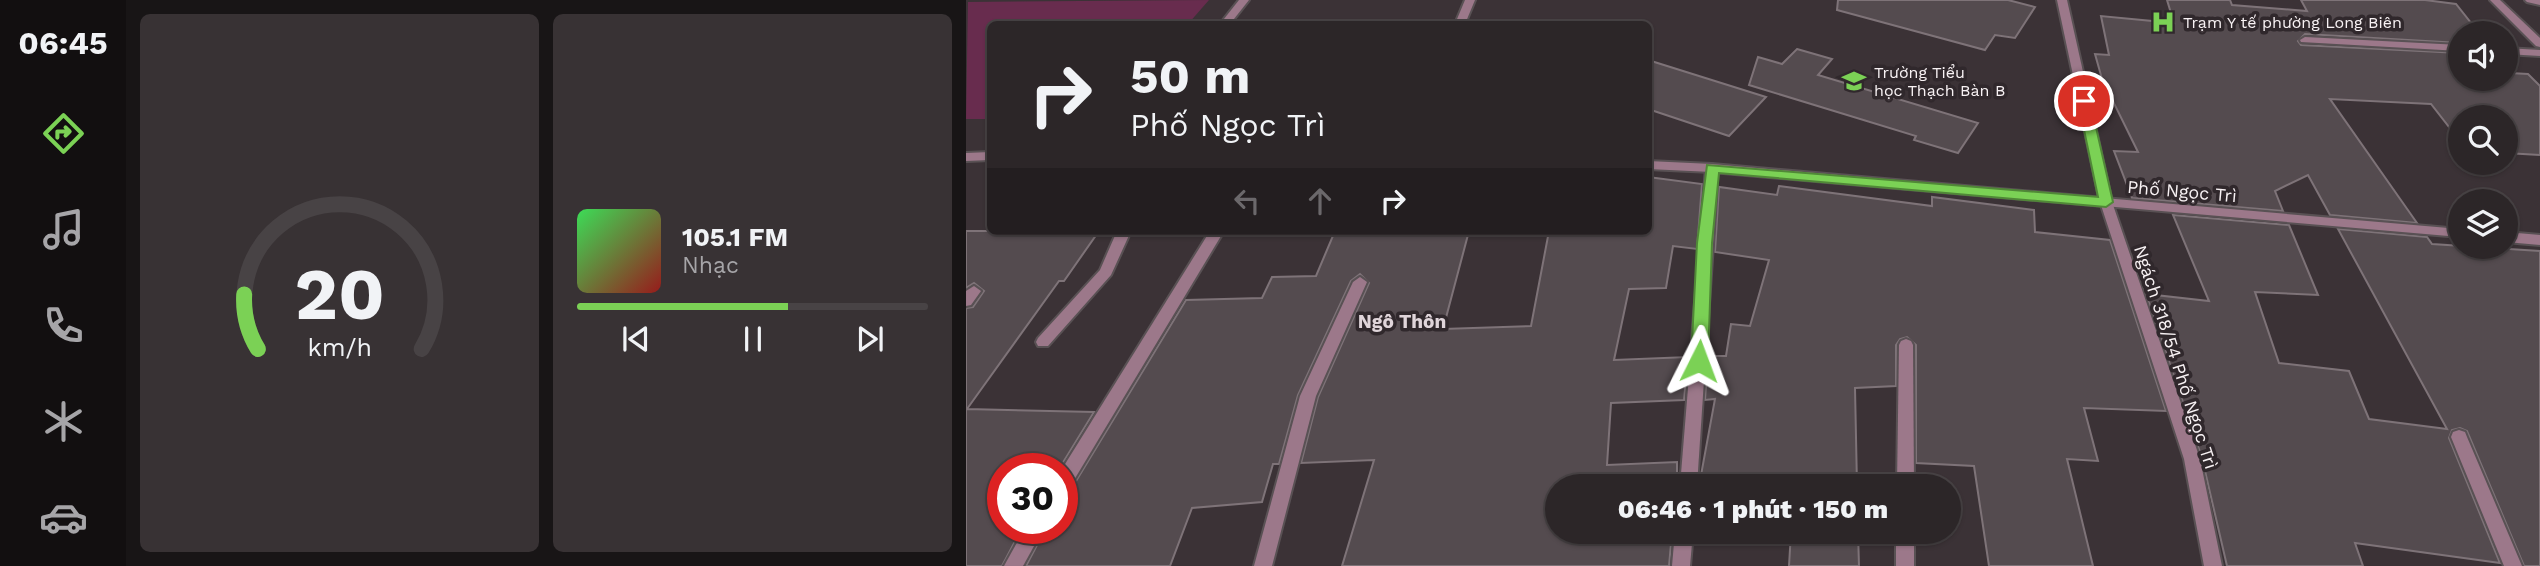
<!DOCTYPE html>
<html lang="vi">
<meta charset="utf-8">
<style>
body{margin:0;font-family:"Work Sans",sans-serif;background:#383234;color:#f1f3f6;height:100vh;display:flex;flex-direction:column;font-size:26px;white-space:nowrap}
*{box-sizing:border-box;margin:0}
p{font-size:23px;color:#a6a5a8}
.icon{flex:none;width:38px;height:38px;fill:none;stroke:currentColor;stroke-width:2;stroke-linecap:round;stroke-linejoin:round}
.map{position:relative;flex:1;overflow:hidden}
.details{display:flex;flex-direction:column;gap:14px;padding:14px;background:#181516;width:840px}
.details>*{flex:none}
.guide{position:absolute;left:21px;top:21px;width:665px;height:214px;border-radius:10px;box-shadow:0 2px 5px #0004,0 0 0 2px #484345;background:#2c2628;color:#f1f3f6;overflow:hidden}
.fabs{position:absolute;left:1482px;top:21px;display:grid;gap:14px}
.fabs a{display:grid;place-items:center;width:70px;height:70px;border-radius:50%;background:#2c2628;box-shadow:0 2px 5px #0004,0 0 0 2px #484345;font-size:35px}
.speed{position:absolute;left:21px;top:453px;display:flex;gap:14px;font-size:35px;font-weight:700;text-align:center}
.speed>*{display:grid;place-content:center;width:91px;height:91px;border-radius:50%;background:#2c2628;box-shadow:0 2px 5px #0004,0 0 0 2px #484345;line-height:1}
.speed .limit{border:10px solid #d22;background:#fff;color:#111}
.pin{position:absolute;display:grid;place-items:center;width:60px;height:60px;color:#fff;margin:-30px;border:4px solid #fff;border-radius:50%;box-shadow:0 2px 7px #0007}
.me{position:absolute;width:77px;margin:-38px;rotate:3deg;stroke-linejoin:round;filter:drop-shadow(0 0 5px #0008)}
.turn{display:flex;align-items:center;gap:24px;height:147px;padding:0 28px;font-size:32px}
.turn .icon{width:91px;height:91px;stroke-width:2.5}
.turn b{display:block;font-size:49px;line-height:60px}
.lanes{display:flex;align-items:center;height:66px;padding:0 28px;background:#0003;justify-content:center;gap:35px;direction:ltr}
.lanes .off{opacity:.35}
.details .card{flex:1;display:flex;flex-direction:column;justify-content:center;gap:10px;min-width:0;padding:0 24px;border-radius:10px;background:#383234}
.details .dial{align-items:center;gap:0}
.dial svg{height:182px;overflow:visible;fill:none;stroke:#484345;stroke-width:7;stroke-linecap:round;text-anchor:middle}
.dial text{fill:#f1f3f6;stroke:none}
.song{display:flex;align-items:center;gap:21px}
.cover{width:84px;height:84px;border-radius:10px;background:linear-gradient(135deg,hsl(130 70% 55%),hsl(0 70% 35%))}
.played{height:7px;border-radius:4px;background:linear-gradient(90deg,#7bd155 60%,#484345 60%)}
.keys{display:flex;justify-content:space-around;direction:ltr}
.details .tiles{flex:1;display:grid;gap:14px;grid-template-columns:repeat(2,1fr)}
.trip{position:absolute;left:579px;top:474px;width:416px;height:70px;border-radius:35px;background:#2c2628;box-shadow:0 2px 5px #0004,0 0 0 2px #484345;font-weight:800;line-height:70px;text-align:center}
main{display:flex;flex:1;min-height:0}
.tabs{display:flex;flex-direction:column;width:126px;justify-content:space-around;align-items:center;background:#120f10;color:#a6a5a8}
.tabs .icon{width:49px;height:49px}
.tabs .current{color:#7bd155}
.tabs b{font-size:32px;color:#f1f3f6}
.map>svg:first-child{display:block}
</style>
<main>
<nav class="tabs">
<b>06:45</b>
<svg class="icon current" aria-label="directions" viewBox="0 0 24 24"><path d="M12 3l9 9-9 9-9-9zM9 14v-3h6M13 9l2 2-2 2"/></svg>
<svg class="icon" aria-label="music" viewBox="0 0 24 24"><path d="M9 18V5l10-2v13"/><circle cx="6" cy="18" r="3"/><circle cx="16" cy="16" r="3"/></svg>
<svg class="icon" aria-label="phone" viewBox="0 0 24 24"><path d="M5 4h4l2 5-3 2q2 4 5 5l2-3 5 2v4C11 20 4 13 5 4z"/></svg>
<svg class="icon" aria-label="climate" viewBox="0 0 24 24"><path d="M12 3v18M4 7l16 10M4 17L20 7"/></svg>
<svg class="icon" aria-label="car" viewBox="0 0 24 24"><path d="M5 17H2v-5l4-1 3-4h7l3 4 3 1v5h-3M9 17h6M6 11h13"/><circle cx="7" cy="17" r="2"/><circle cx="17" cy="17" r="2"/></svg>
</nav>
<section class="details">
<div class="tiles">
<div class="card dial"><svg viewBox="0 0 100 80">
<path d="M14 69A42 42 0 1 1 86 69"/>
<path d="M14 69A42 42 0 0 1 8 45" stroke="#7bd155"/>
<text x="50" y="56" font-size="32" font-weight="700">20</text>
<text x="50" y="72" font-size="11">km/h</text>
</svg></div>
<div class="card">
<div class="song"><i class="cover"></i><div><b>105.1 FM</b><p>Nhạc</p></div></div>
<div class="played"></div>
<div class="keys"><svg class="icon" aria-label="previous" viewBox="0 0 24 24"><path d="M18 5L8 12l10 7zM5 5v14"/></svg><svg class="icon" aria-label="pause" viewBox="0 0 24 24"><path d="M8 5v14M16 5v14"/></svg><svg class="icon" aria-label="next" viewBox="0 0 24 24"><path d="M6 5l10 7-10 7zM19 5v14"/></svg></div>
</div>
</div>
</section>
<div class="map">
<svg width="1574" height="566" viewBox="0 0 1574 566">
<rect width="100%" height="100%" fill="#3b3236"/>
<path fill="#682c4e" d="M243,0L222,24H24V119H0L2,2Z"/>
<g fill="#544b4f" stroke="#7e7378" stroke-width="2">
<path d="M872,0H1042L1069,7L1049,38L1029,35L1019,50L871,10Z"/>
<path d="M1201,0H1264L1266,5L1341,11L1335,0H1459L1490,4L1513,33H1494V43L1339,34L1332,41L1335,45L1494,53V79H1540V68L1544,73L1562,74L1574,86V155L1540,153V117H1494V141L1465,104L1364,99L1451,223L1364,215L1342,175L1309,191L1317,211L1166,198L1148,151L1172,152L1136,79L1129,54L1143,55L1135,16L1208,23Z"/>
<path d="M831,49L866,59L852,75L1012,123L992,153L948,140L950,136L783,85L792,57L816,64Z"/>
<path d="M682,60L800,97L763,136L682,109Z"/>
<path d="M682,177L736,184L731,249L707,246L700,288L663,289L648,360L722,357L718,400L645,403L641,465L711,462V486H592V532H706L703,566H376L408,460L335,463L352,397L403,283L394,274L385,281L332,395L313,464H307L296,502L226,508L204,566H60L80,528H96V494L104,491L220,300L296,298L306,277L350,276L369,231H503L477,329L565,326L583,231H682Z"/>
<path d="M813,186L966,206V197L1068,210L1069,232L1144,240L1200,411L1118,408L1132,461L1101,459L1127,566H1023L1008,466L950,463V345L941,337L934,339L930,345V386L889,388L891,486H733L749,399L739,400L742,356H760L765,324L784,326L803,260L749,252L753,187L811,195Z"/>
<path d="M1207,215L1323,225L1352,295L1289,292L1313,363L1383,371L1403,419L1481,429L1372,229L1461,237L1466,244L1574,251V566H1558L1501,431L1494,428L1486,430L1483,438L1534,563L1389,543L1397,566H1261L1236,458L1180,294L1243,301Z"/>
<path d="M0,231H133L98,281H93L1,409L128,412L93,469H37V528H56L36,566H0V308L7,307L18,291L8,283L0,288Z"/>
<path d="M825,532H892L893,566H823Z"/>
</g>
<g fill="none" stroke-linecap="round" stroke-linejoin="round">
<g stroke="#595154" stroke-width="4">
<g id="service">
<path d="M273,0H283L264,24H254Z"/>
<path d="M499,0H509L499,24H489Z"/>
<path d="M1140,198L1146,202L1234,459L1256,566H1238L1218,459L1134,202Z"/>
<path d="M394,277L401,282L350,396L306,566H288L334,396L387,282Z"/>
</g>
</g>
<g stroke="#595154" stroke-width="4">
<g id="minor">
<path d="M1091,0H1101L1146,202L1140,206L1134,202Z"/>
<path d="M1524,0H1534L1574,38V47L1570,46Z"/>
<path d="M1339,37L1494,45V51L1335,42L1334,40Z"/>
<path d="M1540,48L1574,50V56L1540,54Z"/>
<path d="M746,164L752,168L731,486H714L740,168Z"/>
<path d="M151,231H165L145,275L82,346H72L70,342L72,338L134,270Z"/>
<path d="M244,231H258L102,490L96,492V469Z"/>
<path d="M8,286L15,291L5,305L0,306V291Z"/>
<path d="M940,339L945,341L947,345L948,486H931L933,345L935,341Z"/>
<path d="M1493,430L1499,432L1501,437L1556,566H1538L1485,437L1487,432Z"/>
<path d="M59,528H78L57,566H38Z"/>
<path d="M709,532H727L724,566H706Z"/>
<rect x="930" y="532" width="18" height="34"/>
</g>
</g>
<g stroke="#595154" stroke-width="4">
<g id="tertiary">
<path d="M1559,0H1574V5L1561,2Z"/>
<path d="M24,152V160L0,161V153Z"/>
<path d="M682,161L746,164L1494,229V237L746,172L682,169Z"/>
<path d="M1540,232L1574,235V245L1540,242Z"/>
</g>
</g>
<use href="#service" fill="#9c788a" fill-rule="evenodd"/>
<use href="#minor" fill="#9c788a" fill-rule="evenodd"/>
<use href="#tertiary" fill="#9c788a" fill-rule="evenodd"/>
</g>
<path fill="#7bd155" stroke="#508837" stroke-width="2" d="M1118,97L1124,101L1147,202L1140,207L753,173L746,243L742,361L740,366H727L725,361L731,243L741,165L1132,197L1112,101Z"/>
<defs>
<g id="hospital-bare" transform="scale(1.89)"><path d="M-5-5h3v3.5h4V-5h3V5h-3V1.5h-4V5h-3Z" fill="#7bd155" stroke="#30282c" stroke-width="2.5" paint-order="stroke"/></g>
<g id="school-bare" transform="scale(1.89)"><path d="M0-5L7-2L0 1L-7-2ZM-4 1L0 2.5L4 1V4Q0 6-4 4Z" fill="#7bd155" stroke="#30282c" stroke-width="2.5" paint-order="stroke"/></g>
</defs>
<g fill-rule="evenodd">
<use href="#hospital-bare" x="1197" y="22"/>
<use href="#school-bare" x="888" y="81"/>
</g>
<g text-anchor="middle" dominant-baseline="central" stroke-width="7" stroke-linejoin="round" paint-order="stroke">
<g font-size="16" fill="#f8f2f4" stroke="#30282c" text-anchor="start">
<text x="1217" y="22">Trạm Y tế phường Long Biên</text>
<text x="908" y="72">Trường Tiểu<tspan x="908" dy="18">học Thạch Bàn B</tspan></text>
</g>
<g font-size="18" fill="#f8f2f4" stroke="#30282c">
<text transform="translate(1216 191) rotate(5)">Phố Ngọc Trì</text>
<text transform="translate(1210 357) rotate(72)">Ngách 318/54 Phố Ngọc Trì</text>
</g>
<g font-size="19" font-weight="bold" fill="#e0d5da" stroke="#30282c">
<text x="436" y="321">Ngô Thôn</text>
</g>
</g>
</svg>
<div class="fabs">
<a><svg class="icon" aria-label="sound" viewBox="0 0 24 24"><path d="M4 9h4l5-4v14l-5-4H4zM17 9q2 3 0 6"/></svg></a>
<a><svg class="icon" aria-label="search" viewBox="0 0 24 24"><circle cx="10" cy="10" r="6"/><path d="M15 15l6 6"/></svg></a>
<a><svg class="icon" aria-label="layers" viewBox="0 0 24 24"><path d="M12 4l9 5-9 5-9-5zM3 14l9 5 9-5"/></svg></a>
</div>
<div class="speed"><div class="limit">30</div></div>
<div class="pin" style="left:1118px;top:101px;background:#d93025"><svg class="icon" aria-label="arrive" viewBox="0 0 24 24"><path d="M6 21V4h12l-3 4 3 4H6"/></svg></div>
<svg class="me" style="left:733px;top:361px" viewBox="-20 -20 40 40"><path d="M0-17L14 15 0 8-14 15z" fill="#7bd155" stroke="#fff" stroke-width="4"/></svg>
<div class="trip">06:46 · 1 phút · 150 m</div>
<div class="guide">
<div class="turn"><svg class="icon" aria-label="right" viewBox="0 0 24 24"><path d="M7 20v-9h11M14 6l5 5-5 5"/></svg><div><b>50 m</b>Phố Ngọc Trì</div></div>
<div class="lanes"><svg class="icon off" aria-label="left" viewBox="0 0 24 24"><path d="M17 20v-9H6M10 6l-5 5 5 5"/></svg><svg class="icon off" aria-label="ahead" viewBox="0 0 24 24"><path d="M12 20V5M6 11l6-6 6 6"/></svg><svg class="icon" aria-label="right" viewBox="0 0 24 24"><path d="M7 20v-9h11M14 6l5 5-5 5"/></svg></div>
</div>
</div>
</main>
